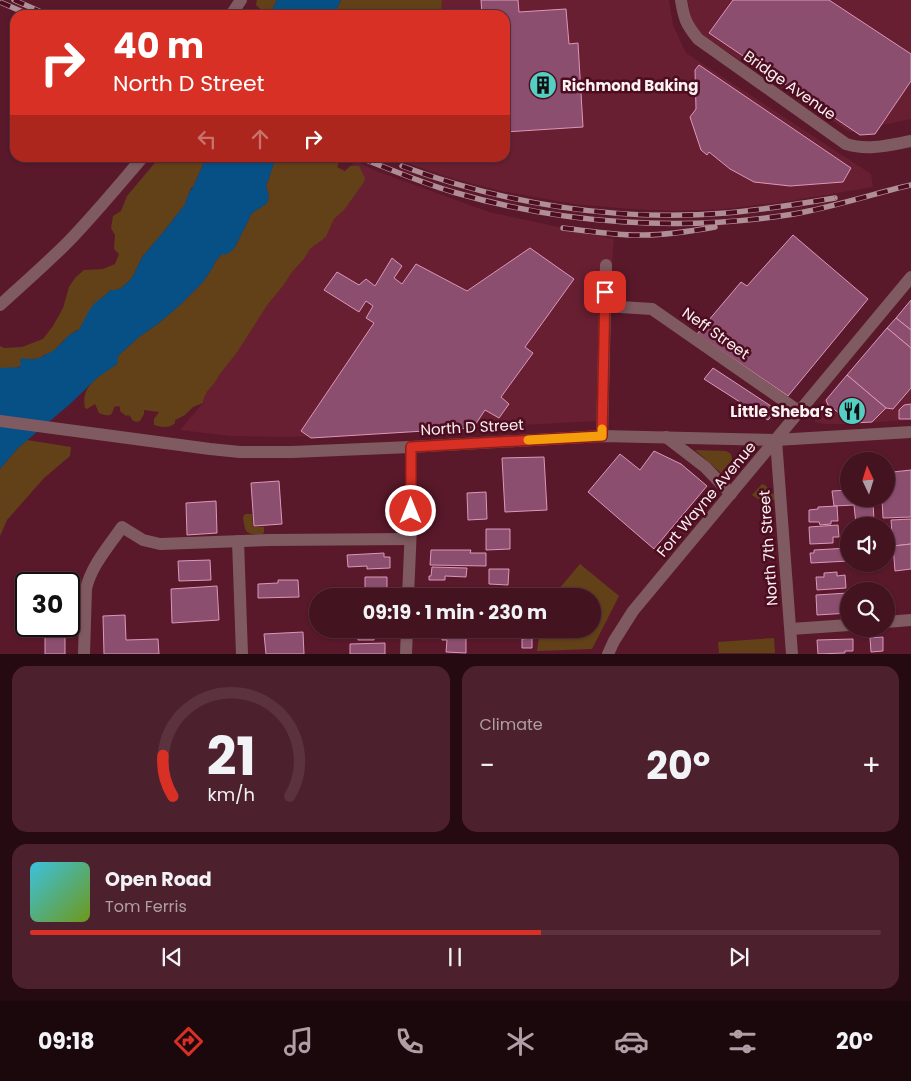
<!DOCTYPE html>
<meta charset="utf-8">
<style>
body{margin:0;font-family:Poppins,sans-serif;background:#4d202d;color:#f1f3f6;height:100vh;display:flex;flex-direction:column;font-size:19px;white-space:nowrap}
*{box-sizing:border-box;margin:0}
p{font-size:16px;color:#af9ea5}
.icon{flex:none;width:28px;height:28px;fill:none;stroke:currentColor;stroke-width:2;stroke-linecap:round;stroke-linejoin:round}
.map{position:relative;height:654px;overflow:hidden}
.panel{display:flex;flex-direction:column;gap:12px;padding:12px;background:#250a12;flex:1}
.panel>*{flex:none}
.hud{position:absolute;left:10px;top:10px;width:500px;height:152px;border-radius:15px;box-shadow:0 1px 4px #0004,0 0 0 1px #5b323e;background:#d93025;color:#fff;overflow:hidden}
.needle{width:32px;rotate:356deg}
.buttons{position:absolute;left:840px;top:452px;display:grid;gap:10px}
.buttons a{display:grid;place-items:center;width:55px;height:55px;border-radius:50%;background:#431320;box-shadow:0 1px 4px #0004,0 0 0 1px #5b323e;font-size:25px}
.speed{position:absolute;left:15px;top:572px;display:flex;gap:10px;font-size:25px;font-weight:700;text-align:center}
.speed>*{display:grid;place-content:center;width:65px;height:65px;border-radius:50%;background:#431320;box-shadow:0 1px 4px #0004,0 0 0 1px #5b323e;line-height:1}
.speed .limit{border:2px solid #111;border-radius:8px;background:#fff;color:#111}
.pin{position:absolute;display:grid;place-items:center;width:42px;height:42px;color:#fff;margin:-21px;border-radius:10px;box-shadow:0 2px 8px #0006}
.me{position:absolute;width:55px;margin:-28px;rotate:0deg;stroke-linejoin:round;filter:drop-shadow(0 0 4px #0008)}
.turn{display:flex;align-items:center;gap:18px;height:105px;padding:0 20px;font-size:22px}
.turn .icon{width:65px;height:65px;stroke-width:2.5}
.turn b{display:block;font-size:35px;line-height:42px}
.lanes{display:flex;align-items:center;height:48px;padding:0 20px;background:#0003;justify-content:center;gap:25px;direction:ltr}
.lanes .off{opacity:.35}
.big{font-size:38px;font-weight:700;line-height:1.1}
.panel .tile{flex:1;display:flex;flex-direction:column;justify-content:center;gap:8px;min-width:0;padding:0 18px;border-radius:15px;background:#4d202d}
.panel .dial{align-items:center;gap:0}
.dial svg{height:130px;overflow:visible;fill:none;stroke:#5b323e;stroke-width:7;stroke-linecap:round;text-anchor:middle}
.dial text{fill:#f1f3f6;stroke:none}
.song{display:flex;align-items:center;gap:15px}
.cover{width:60px;height:60px;border-radius:8px;background:linear-gradient(135deg,hsl(190 70% 55%),hsl(80 70% 35%))}
.played{height:5px;border-radius:2px;background:linear-gradient(90deg,#d93025 60%,#5b323e 60%)}
.keys{display:flex;justify-content:space-around;direction:ltr}
.heat{display:flex;justify-content:space-between;align-items:center;font-size:28px;direction:ltr}
.panel .tiles{flex:1;display:grid;gap:12px;grid-template-columns:1fr 1fr}
.tile:last-child{grid-column:span 2}
.trip{position:absolute;left:309px;top:588px;width:292px;height:50px;border-radius:25px;background:#431320;box-shadow:0 1px 4px #0004,0 0 0 1px #5b323e;font-weight:700;line-height:50px;text-align:center}
.tabs{display:flex;height:80px;justify-content:space-around;align-items:center;background:#1b080d;color:#af9ea5}
.tabs .icon{width:35px;height:35px}
.tabs .current{color:#d93025}
.tabs b{font-size:22px;color:#f1f3f6}
.map>svg:first-child{display:block}
</style>
<div class="map">
<svg width="911" height="654" viewBox="0 0 911 654">
<rect width="100%" height="100%" fill="#59192a"/>
<g fill="#681f32">
<path d="M442,0H669L673,25L686,53L871,174L873,187L784,202L725,209L677,211L630,209L574,204L501,191L454,179L392,158H505V15H441Z"/>
<path d="M688,0H911V119L850,132L705,37L692,26Z"/>
<path d="M355,161L379,172L489,212L614,239L599,421L292,437L230,436L180,430L203,403L204,396L217,379L218,375L238,351L268,304L283,286L292,272L304,259L310,249L326,237L334,219L344,210L355,166H351Z"/>
<path d="M911,301V420L850,424H824L815,422L814,416L827,397Z"/>
</g>
<g fill="#634118">
<path d="M257,0H277L273,8L269,12L271,13C264,13 261,10 256,5Z"/>
<path d="M341,0H442L441,15H337L338,13L337,8Z"/>
<path d="M159,158H206L193,187L191,188L184,207L182,208L165,230L142,257L132,278L121,288L116,290H110C106,296 99,299 94,305C88,313 84,321 79,330L75,331L64,340L52,353L46,354L38,359C26,357 27,364 18,367C13,369 6,368 0,368V346L4,348L22,347L43,339L53,326L63,308L69,287L75,278L84,270L103,269L115,264L119,254L114,249L115,235L111,228L113,216L121,211L127,196Z"/>
<path d="M276,158H341L337,167L345,171L350,166H359L365,178L364,182L344,210L334,219L326,237L310,249L304,259L292,272L283,286L268,304L238,351L219,375C215,386 204,390 203,403L193,407L185,415L175,420V423C168,429 162,427 154,425V419L159,412L144,410V414L140,421L136,422L132,420L131,417L128,415L126,416L120,411V407L118,406L114,407C112,418 108,416 99,413L95,404L87,409L85,408C80,385 101,375 117,364V359L119,355L139,337L159,323L180,305L203,282L213,267L215,262L222,254L235,247L252,213L263,206L267,203L269,196L266,186Z"/>
<path d="M27,440L71,447L70,456L44,478L7,520L0,536V469L18,448Z"/>
<path d="M695,450L726,451L731,454L732,460L721,473Z"/>
<path d="M762,484L765,485L777,498L766,504L752,495Z"/>
<path d="M245,514H252L253,527H264V532L263,534C246,535 245,533 243,517Z"/>
<path d="M580,564L619,596L592,649L537,651L540,629H592V596H553Z"/>
<path d="M774,638L775,653H719L718,642Z"/>
</g>
<g fill="#075085">
<path d="M277,0H341L337,8L338,13L337,15H272L269,12L273,8Z"/>
<path d="M206,158H276L266,186L269,196L267,203L263,206L252,213L235,247C232,251 227,256 222,254L215,262L213,267L203,282L180,305L159,323L139,337L119,355L117,359L118,362L117,364L97,378L70,404L18,448L0,469V368L20,367L21,365L20,361L21,358C30,360 40,360 46,354C59,351 65,334 79,330C84,321 87,312 94,304C99,299 106,296 110,290H116L121,288L132,278L142,257L165,230L182,208L184,206C187,200 188,192 193,187Z"/>
</g>
<g fill="#8c4e6f" stroke="#dc97b9">
<path d="M481,0H518L519,12L566,9L569,44L578,43L583,127L505,132V15H472L482,14Z"/>
<path d="M733,0H829L911,54V81L875,134L860,135L709,33Z"/>
<path d="M699,65L851,168L843,182L790,186L754,182L730,169L709,152L707,155L701,150L690,117L696,109L695,70Z"/>
<path d="M793,235L868,299L788,396L697,334L741,282L747,286Z"/>
<path d="M530,248L574,279L525,347L533,353L501,397L509,404L499,418L485,410L473,428L311,438L301,431L374,323L366,318L373,306L366,301L359,312L324,290L337,272L359,285L366,279L375,286L392,258L402,266L394,278L402,284L416,264L467,291Z"/>
<path d="M911,300V330L896,318Z"/>
<path d="M896,318L911,330V348L887,328Z"/>
<path d="M887,328L911,348V388L893,409L886,408L847,375Z"/>
<path d="M713,368L777,410L768,420L704,379Z"/>
<path d="M847,375L886,408L872,422L853,423L828,405L826,400Z"/>
<path d="M911,404V419H899V410L904,405Z"/>
<path d="M654,451L681,464L707,486L654,549L588,492L620,454L640,470Z"/>
<path d="M544,457L547,510L505,512L502,458Z"/>
<path d="M911,470V517L883,518L882,499H886V481L893,480V472Z"/>
<path d="M279,481L282,524L254,526L251,483Z"/>
<path d="M849,490V499H873L874,522L856,524L854,505L834,506L832,491Z"/>
<path d="M486,492L487,519L468,520L467,493Z"/>
<path d="M216,501L217,533L187,535L186,503Z"/>
<path d="M837,506L838,521H831V524L820,525L819,522H809V510L818,509V507Z"/>
<path d="M911,519V544L893,546L891,520Z"/>
<path d="M838,525L839,537H833V543L810,544L809,527Z"/>
<path d="M486,529H510V549L486,550Z"/>
<path d="M911,544V569L895,571L893,546Z"/>
<path d="M849,548V561L811,563L810,553H814V550Z"/>
<path d="M431,550H471L470,553H486V566L430,565Z"/>
<path d="M384,553V557H390V568L367,569V566L348,567L347,555Z"/>
<path d="M210,560L211,580L179,581L178,561Z"/>
<path d="M432,567L467,568L466,577L445,576V580H429V576H431Z"/>
<path d="M489,569H509L508,585L489,584Z"/>
<path d="M837,572V576L845,575L846,588L817,590L816,577H824V573Z"/>
<path d="M365,577H387V589H372V592H365Z"/>
<path d="M278,580H298L299,597L258,598V584L278,583Z"/>
<path d="M217,586L219,620L172,623L171,589Z"/>
<path d="M848,593L849,613L817,615L816,595Z"/>
<path d="M125,615L126,640L158,639L159,654H104L103,616Z"/>
<path d="M45,629L65,630V654H45Z"/>
<path d="M333,629H347V635L334,636Z"/>
<path d="M358,629H385V634H374V640H358Z"/>
<path d="M435,629H466V653L446,652L447,640H442V636H435Z"/>
<path d="M303,632L304,654H266L264,634Z"/>
<path d="M883,637V651L871,652L870,638Z"/>
<path d="M532,638V648H522V639Z"/>
<path d="M853,639V651H845V653L818,654L817,640Z"/>
<path d="M385,643V654H350V644Z"/>
</g>
<g fill="none" stroke-linecap="round" stroke-linejoin="round">
<g stroke="#7f5b61" stroke-width="12">
<path d="M681,0C684,19 686,24 698,39L846,144C868,151 889,145 911,141"/>
<path d="M231,15L241,0"/>
<path d="M0,305C23,284 46,264 68,242C94,215 118,186 142,158"/>
<path d="M605,306L652,309L800,412"/>
<path d="M0,421L210,449L240,452H292L411,447L602,436L776,440L911,432"/>
<path d="M602,436L606,265"/>
<path d="M666,437L705,467L731,494"/>
<path d="M776,440L792,654"/>
<path d="M238,541L242,654"/>
<path d="M408,596L411,527V447"/>
<path d="M886,622L911,620"/>
<path d="M791,629L849,625"/>
<path d="M84,654L86,589C91,566 109,546 122,527L143,540L160,544L269,540L410,539"/>
<path d="M406,654L407,629"/>
<path d="M608,654L614,641L633,611L911,277"/>
</g>
<g stroke="#b08e96" stroke-width="5.5">
<g id="rail">
<path d="M14,0L48,15"/>
<path d="M0,2L23,12"/>
<path d="M361,158C392,170 422,183 453,192C562,224 681,232 794,214C834,207 872,194 911,185"/>
<path d="M402,166C504,204 617,222 726,213C762,210 799,204 835,198"/>
<path d="M563,228C590,231 618,236 645,235C668,235 692,231 715,227"/>
</g>
</g>
<use href="#rail" stroke="#4d0d20" stroke-width="4" stroke-dasharray="11" stroke-linecap="butt"/>
</g>
<g fill="none" stroke-linecap="round" stroke-linejoin="round">
<g stroke="#8d1f18" stroke-width="12">
<path id="route" d="M411,511V447L602,436L605,292"/>
</g>
<use href="#route" stroke="#d93025" stroke-width="9"/>
<path stroke="#f59e0b" stroke-width="9" d="M528,440L602,436V429"/>
</g>
<defs>
<g id="building-disc" transform="scale(1.4375)"><circle r="9.5" fill="#55cec4" stroke="#4d0d20"/><path d="M-4-6H4V6H1V3H-1V6H-4ZM-2.5-4.3h1.7v1.8h-1.7ZM.8-4.3h1.7v1.8H.8ZM-2.5-1h1.7V.8h-1.7ZM.8-1h1.7V.8H.8Z" fill="#111"/></g>
<g id="restaurant-disc" transform="scale(1.4375)"><circle r="9.5" fill="#55cec4" stroke="#4d0d20"/><path d="M-5-6h1v4h1v-4h1v4h1v-4h1v5L-1.5 .5V6h-2V.5L-5-1ZM5-6V6H3V1.5H1.5Q1.5-4 5-6Z" fill="#111"/></g>
</defs>
<g fill-rule="evenodd">
<use href="#building-disc" x="543" y="85"/>
<use href="#restaurant-disc" x="852" y="411"/>
</g>
<g text-anchor="middle" dominant-baseline="central" stroke-width="5" stroke-linejoin="round" paint-order="stroke">
<g font-size="15" font-weight="bold" fill="#faf1f2" stroke="#4d0d20" text-anchor="start">
<text x="562" y="85">Richmond Baking</text>
<text x="833" y="411" text-anchor="end">Little Sheba’s</text>
</g>
<g font-size="15" fill="#faf1f2" stroke="#4d0d20">
<text transform="translate(790 85) rotate(35)">Bridge Avenue</text>
<text transform="translate(716 333) rotate(35)">Neff Street</text>
<text transform="translate(472 427) rotate(-3)">North D Street</text>
<text transform="translate(706 499) rotate(-50)">Fort Wayne Avenue</text>
<text transform="translate(768 548) rotate(-94)">North 7th Street</text>
</g>
</g>
</svg>
<div class="buttons">
<a><svg class="needle" viewBox="-14 -14 28 28"><path d="M0-13l5 13h-10z" fill="#e53935"/><path d="M0 13l5-13h-10z" fill="#af9ea5"/></svg></a>
<a><svg class="icon" aria-label="sound" viewBox="0 0 24 24"><path d="M4 9h4l5-4v14l-5-4H4zM17 9q2 3 0 6"/></svg></a>
<a><svg class="icon" aria-label="search" viewBox="0 0 24 24"><circle cx="10" cy="10" r="6"/><path d="M15 15l6 6"/></svg></a>
</div>
<div class="speed"><div class="limit">30</div></div>
<div class="pin" style="left:605px;top:292px;background:#d93025"><svg class="icon" aria-label="arrive" viewBox="0 0 24 24"><path d="M6 21V4h12l-3 4 3 4H6"/></svg></div>
<svg class="me" style="left:411px;top:511px" viewBox="-20 -20 40 40"><circle r="17" fill="#d93025" stroke="#fff" stroke-width="3"/><path d="M0-11L8 9 0 5-8 9z" fill="#fff"/></svg>
<div class="trip">09:19 · 1 min · 230 m</div>
<div class="hud">
<div class="turn"><svg class="icon" aria-label="right" viewBox="0 0 24 24"><path d="M7 20v-9h11M14 6l5 5-5 5"/></svg><div><b>40 m</b>North D Street</div></div>
<div class="lanes"><svg class="icon off" aria-label="left" viewBox="0 0 24 24"><path d="M17 20v-9H6M10 6l-5 5 5 5"/></svg><svg class="icon off" aria-label="ahead" viewBox="0 0 24 24"><path d="M12 20V5M6 11l6-6 6 6"/></svg><svg class="icon" aria-label="right" viewBox="0 0 24 24"><path d="M7 20v-9h11M14 6l5 5-5 5"/></svg></div>
</div>
</div>
<section class="panel">
<div class="tiles">
<div class="tile dial"><svg viewBox="0 0 100 80">
<path d="M14 69A42 42 0 1 1 86 69"/>
<path d="M14 69A42 42 0 0 1 8 44" stroke="#d93025"/>
<text x="50" y="56" font-size="32" font-weight="700">21</text>
<text x="50" y="72" font-size="11">km/h</text>
</svg></div>
<div class="tile"><p>Climate</p>
<div class="heat"><a>−</a><b class="big">20°</b><a>+</a></div>
</div>
<div class="tile">
<div class="song"><i class="cover"></i><div><b>Open Road</b><p>Tom Ferris</p></div></div>
<div class="played"></div>
<div class="keys"><svg class="icon" aria-label="previous" viewBox="0 0 24 24"><path d="M18 5L8 12l10 7zM5 5v14"/></svg><svg class="icon" aria-label="pause" viewBox="0 0 24 24"><path d="M8 5v14M16 5v14"/></svg><svg class="icon" aria-label="next" viewBox="0 0 24 24"><path d="M6 5l10 7-10 7zM19 5v14"/></svg></div>
</div>
</div>
</section>
<nav class="tabs">
<b>09:18</b>
<svg class="icon current" aria-label="directions" viewBox="0 0 24 24"><path d="M12 3l9 9-9 9-9-9zM9 14v-3h6M13 9l2 2-2 2"/></svg>
<svg class="icon" aria-label="music" viewBox="0 0 24 24"><path d="M9 18V5l10-2v13"/><circle cx="6" cy="18" r="3"/><circle cx="16" cy="16" r="3"/></svg>
<svg class="icon" aria-label="phone" viewBox="0 0 24 24"><path d="M5 4h4l2 5-3 2q2 4 5 5l2-3 5 2v4C11 20 4 13 5 4z"/></svg>
<svg class="icon" aria-label="climate" viewBox="0 0 24 24"><path d="M12 3v18M4 7l16 10M4 17L20 7"/></svg>
<svg class="icon" aria-label="car" viewBox="0 0 24 24"><path d="M5 17H2v-5l4-1 3-4h7l3 4 3 1v5h-3M9 17h6M6 11h13"/><circle cx="7" cy="17" r="2"/><circle cx="17" cy="17" r="2"/></svg>
<svg class="icon" aria-label="filters" viewBox="0 0 24 24"><path d="M4 7h16M4 17h16"/><circle cx="9" cy="7" r="2"/><circle cx="15" cy="17" r="2"/></svg>
<b>20°</b>
</nav>
